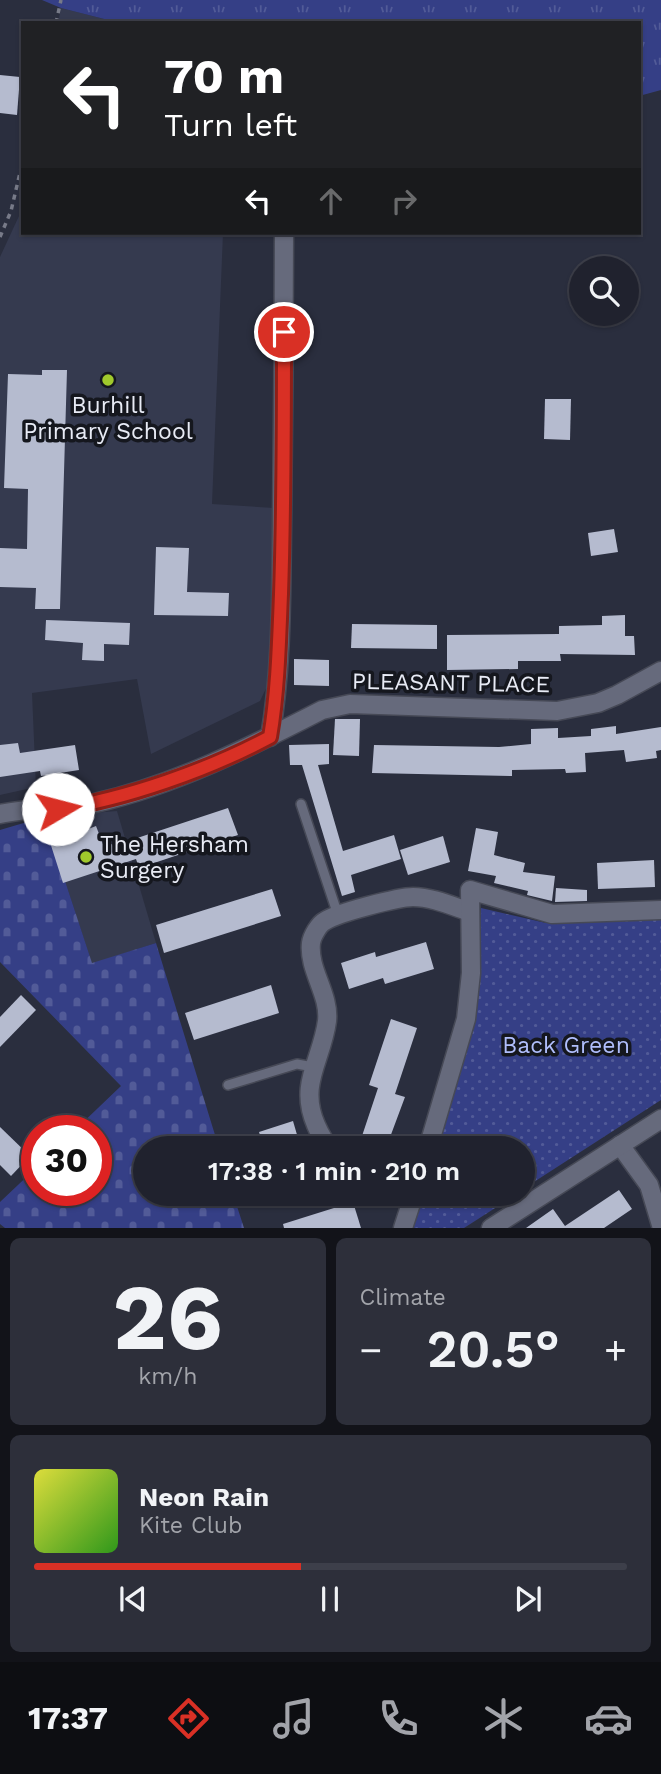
<!DOCTYPE html>
<meta charset="utf-8">
<style>
body{margin:0;font-family:"Work Sans",sans-serif;background:#2d2f3a;color:#f1f3f6;height:100vh;display:flex;flex-direction:column;font-size:26px;white-space:nowrap}
*{box-sizing:border-box;margin:0}
p{font-size:23px;color:#a2a4aa}
.icon{flex:none;width:38px;height:38px;fill:none;stroke:currentColor;stroke-width:2;stroke-linecap:round;stroke-linejoin:round}
.map{position:relative;height:1228px;overflow:hidden}
.side{display:flex;flex-direction:column;gap:10px;padding:10px;background:#121319;flex:1}
.side>*{flex:none}
.top-card{position:absolute;left:21px;top:21px;width:620px;height:214px;border-radius:0px;box-shadow:0 2px 5px #0004,0 0 0 2px #3d3f4a;background:#202124;color:#fff;overflow:hidden}
.buttons{position:absolute;left:569px;top:256px;display:grid;gap:14px}
.buttons a{display:grid;place-items:center;width:70px;height:70px;border-radius:50%;background:#20222e;box-shadow:0 2px 5px #0004,0 0 0 2px #3d3f4a;font-size:35px}
.speed{position:absolute;left:21px;top:1115px;display:flex;gap:14px;font-size:35px;font-weight:700;text-align:center}
.speed>*{display:grid;place-content:center;width:91px;height:91px;border-radius:50%;background:#20222e;box-shadow:0 2px 5px #0004,0 0 0 2px #3d3f4a;line-height:1}
.speed .limit{border:10px solid #d22;background:#fff;color:#111}
.pin{position:absolute;display:grid;place-items:center;width:60px;height:60px;color:#fff;margin:-30px;border:4px solid #fff;border-radius:50%;box-shadow:0 2px 7px #0007}
.me{position:absolute;width:77px;margin:-38px;rotate:82deg;stroke-linejoin:round;filter:drop-shadow(0 0 5px #0008)}
.turn{display:flex;align-items:center;gap:24px;height:147px;padding:0 28px;font-size:32px}
.turn .icon{width:91px;height:91px;stroke-width:2.5}
.turn b{display:block;font-size:49px;line-height:60px}
.lanes{display:flex;align-items:center;height:66px;padding:0 28px;background:#0003;justify-content:center;gap:35px;direction:ltr}
.lanes .off{opacity:.35}
.big{font-size:52px;font-weight:600;line-height:1.1}
.side .widget{flex:1;display:flex;flex-direction:column;justify-content:center;gap:10px;min-width:0;padding:0 24px;border-radius:10px;background:#2d2f3a}
.side .dial{align-items:center;gap:0}
.dial b{font-size:91px;line-height:1}
.song{display:flex;align-items:center;gap:21px}
.cover{width:84px;height:84px;border-radius:10px;background:linear-gradient(135deg,hsl(60 70% 55%),hsl(110 70% 35%))}
.played{height:7px;border-radius:4px;background:linear-gradient(90deg,#d93025 45%,#3d3f4a 45%)}
.keys{display:flex;justify-content:space-around;direction:ltr}
.heat{display:flex;justify-content:space-between;align-items:center;font-size:38px;direction:ltr}
.side .tiles{flex:1;display:grid;gap:10px;grid-template-columns:1fr 1fr}
.widget:last-child{grid-column:span 2}
.trip{position:absolute;left:133px;top:1136px;width:402px;height:70px;border-radius:35px;background:#20222e;box-shadow:0 2px 5px #0004,0 0 0 2px #3d3f4a;font-weight:600;line-height:70px;text-align:center}
.dock{display:flex;height:112px;justify-content:space-around;align-items:center;background:#0d0e12;color:#a2a4aa}
.dock .icon{width:49px;height:49px}
.dock .on{color:#d93025}
.dock b{font-size:32px;color:#f1f3f6}
.map>svg:first-child{display:block}
</style>
<div class="map">
<svg width="661" height="1228" viewBox="0 0 661 1228">
<defs>
<pattern id="grass-tufts" width="24" height="20" patternUnits="userSpaceOnUse" patternTransform="scale(1.75)"><rect width="24" height="20" fill="#353f86"/><path d="M3 7l-1-3M5 7V3M7 7l1-3M15 17l-1-3M17 17v-4M19 17l1-3" fill="none" stroke="#525b98"/></pattern>
<pattern id="cemetery-stones" width="16" height="16" patternUnits="userSpaceOnUse" patternTransform="scale(1.75)"><rect width="16" height="16" fill="#353f86"/><path d="M2 7V4a2 2 0 0 1 4 0v3zM10 15v-3a2 2 0 0 1 4 0v3z" fill="#525b98"/></pattern>
<pattern id="park-dots" width="8" height="8" patternUnits="userSpaceOnUse" patternTransform="scale(1.75)"><rect width="8" height="8" fill="#353f86"/><path d="M2 2h.1M6 6h.1" fill="none" stroke="#525b98" stroke-width="1.8" stroke-linecap="round"/></pattern>
</defs>
<rect width="100%" height="100%" fill="#2a2e3e"/>
<g fill="#353a4f">
<path d="M61,8L120,23H58Z"/>
<path d="M23,195V233H223L212,504L274,508L270,680L260,701L151,754L137,679L32,693L36,787L0,795V257L19,216Z"/>
<path d="M117,811L156,943L92,964L44,817Z"/>
</g>
<path fill="url(#grass-tufts)" d="M42,0H661V90L639,96V23H120L61,8Z"/>
<path fill="url(#cemetery-stones)" d="M44,817L92,963L156,943L219,1148H145V1194H233L244,1228H5L0,1224V1202L37,1167V1190H96V1130H75L121,1086L0,962V830Z"/>
<g fill="url(#park-dots)">
<path d="M481,908L546,923L661,919V1100L523,1189V1148H433L472,1028Z"/>
<path d="M418,1194H517L464,1228H407Z"/>
</g>
<g fill="#b5bbcf">
<path d="M0,75L20,77L17,115L0,113Z"/>
<path d="M42,370H67L60,609H35L36,588L0,587V548L27,549L28,489L4,488L8,374L42,375Z"/>
<path d="M545,399H571L570,440L544,439Z"/>
<path d="M614,529L618,552L591,556L588,533Z"/>
<path d="M156,547L189,548L187,592L229,593L228,616L154,615Z"/>
<path d="M625,615V636H634L635,655L560,654L561,661H518V669L447,670V635L559,634V626L602,625V616Z"/>
<path d="M46,620L130,623L129,645L104,644V661L82,660L83,643L45,640Z"/>
<path d="M352,624L437,625V649L351,648Z"/>
<path d="M294,659L329,660V686L294,685Z"/>
<path d="M335,719H360L359,756L333,755Z"/>
<path d="M616,726V734L661,727V750L656,751L657,758L626,762L624,750L585,753L586,772L566,773L565,769L512,770V776L372,773L374,745L499,747L531,744V729L558,728V738L591,736V729Z"/>
<path d="M18,743L20,753L75,745L79,770L41,776L40,771L0,777V745Z"/>
<path d="M329,744V764L318,765L343,851L394,835L401,859L351,875L355,892L342,896L302,765H290L289,745Z"/>
<path d="M228,808L238,835L139,868L136,859L63,883L48,836L81,825L83,831L96,826L104,847L112,844L113,846Z"/>
<path d="M476,828L498,832L494,855L525,863L523,872L555,876L552,901L527,895L528,891L494,883L496,876L468,871Z"/>
<path d="M443,836L450,862L408,875L400,850Z"/>
<path d="M654,860L655,887L598,889L597,863Z"/>
<path d="M556,888L587,890V901L555,902Z"/>
<path d="M272,889L281,916L164,953L156,925Z"/>
<path d="M426,942L434,969L385,984L383,978L349,989L341,963L375,952L376,957Z"/>
<path d="M271,985L279,1013L194,1040L185,1013Z"/>
<path d="M21,995L36,1010L0,1047V1017Z"/>
<path d="M391,1019L417,1028L395,1094L405,1097L386,1148L361,1139L378,1088L369,1085Z"/>
<path d="M293,1121L300,1145L292,1148H264L259,1132Z"/>
<path d="M0,1127L30,1156L11,1176L0,1165Z"/>
<path d="M619,1190L632,1209L604,1228H526L553,1209L565,1226Z"/>
<path d="M353,1202L361,1228H284L283,1224Z"/>
</g>
<g fill="none" stroke-linecap="round" stroke-linejoin="round">
<g stroke="#464956" stroke-width="12">
<g id="service">
<path d="M301,804L335,906L340,914"/>
<path d="M228,1085L297,1064L313,1067"/>
</g>
</g>
<g stroke="#464956" stroke-width="21">
<g id="minor">
<path d="M270,737C282,668 281,596 282,525C283,428 284,330 284,233"/>
<path d="M0,814C32,807 64,810 95,803C175,785 250,747 322,710L350,704L557,711L598,703L617,695L661,671"/>
<path d="M620,1145L649,1185L661,1225"/>
<path d="M330,1148C323,1141 320,1134 316,1125C298,1084 322,1060 327,1021C330,994 308,970 311,943C312,936 319,924 325,921C337,913 398,897 413,897C432,897 452,906 470,912"/>
<path d="M428,1148L466,1019L471,973L470,890L552,914L661,910"/>
<path d="M403,1228L414,1194"/>
<path d="M491,1228L661,1119"/>
</g>
</g>
<g stroke="#777a88" stroke-width="3.5" stroke-dasharray="5 5" stroke-linecap="butt">
<path d="M56,23L61,0"/>
<path d="M0,237L11,211L23,160"/>
</g>
<use href="#service" stroke="#666a7c" stroke-width="9"/>
<use href="#minor" stroke="#666a7c" stroke-width="18"/>
</g>
<g fill="none" stroke-linecap="round" stroke-linejoin="round">
<g stroke="#8d1f18" stroke-width="18">
<path id="route" d="M58,809C126,799 208,770 270,737C278,690 279,642 281,594C284,507 284,419 284,332"/>
</g>
<use href="#route" stroke="#d93025" stroke-width="12"/>
</g>
<g fill="#a0c92c" stroke="#15171e" stroke-width="2.5">
<circle cx="108" cy="380" r="7"/>
<circle cx="86" cy="857" r="7"/>
</g>
<g text-anchor="middle" dominant-baseline="central" stroke-width="7" stroke-linejoin="round" paint-order="stroke">
<g font-size="23" fill="#e8ebf5" stroke="#15171e">
<text x="108" y="405">Burhill<tspan x="108" dy="26">Primary School</tspan></text>
<text x="100" y="844" text-anchor="start">The Hersham<tspan x="100" dy="26">Surgery</tspan></text>
</g>
<g font-size="23" fill="#e8ebf5" stroke="#15171e">
<text transform="translate(451 683) rotate(1)">PLEASANT PLACE</text>
</g>
<g font-size="23" fill="#b0befc" stroke="#15171e">
<text x="566" y="1045">Back Green</text>
</g>
</g>
</svg>
<div class="buttons">
<a><svg class="icon" aria-label="search" viewBox="0 0 24 24"><circle cx="10" cy="10" r="6"/><path d="M15 15l6 6"/></svg></a>
</div>
<div class="speed"><div class="limit">30</div></div>
<div class="pin" style="left:284px;top:332px;background:#d93025"><svg class="icon" aria-label="arrive" viewBox="0 0 24 24"><path d="M6 21V4h12l-3 4 3 4H6"/></svg></div>
<svg class="me" style="left:58px;top:809px" viewBox="-20 -20 40 40"><circle r="19" fill="#fff"/><path d="M0-13L10 11 0 6-10 11z" fill="#d93025"/></svg>
<div class="trip">17:38 · 1 min · 210 m</div>
<div class="top-card">
<div class="turn"><svg class="icon" aria-label="left" viewBox="0 0 24 24"><path d="M17 20v-9H6M10 6l-5 5 5 5"/></svg><div><b>70 m</b>Turn left</div></div>
<div class="lanes"><svg class="icon" aria-label="left" viewBox="0 0 24 24"><path d="M17 20v-9H6M10 6l-5 5 5 5"/></svg><svg class="icon off" aria-label="ahead" viewBox="0 0 24 24"><path d="M12 20V5M6 11l6-6 6 6"/></svg><svg class="icon off" aria-label="right" viewBox="0 0 24 24"><path d="M7 20v-9h11M14 6l5 5-5 5"/></svg></div>
</div>
</div>
<section class="side">
<div class="tiles">
<div class="widget dial"><b>26</b><p>km/h</p></div>
<div class="widget"><p>Climate</p>
<div class="heat"><a>−</a><b class="big">20.5°</b><a>+</a></div>
</div>
<div class="widget">
<div class="song"><i class="cover"></i><div><b>Neon Rain</b><p>Kite Club</p></div></div>
<div class="played"></div>
<div class="keys"><svg class="icon" aria-label="previous" viewBox="0 0 24 24"><path d="M18 5L8 12l10 7zM5 5v14"/></svg><svg class="icon" aria-label="pause" viewBox="0 0 24 24"><path d="M8 5v14M16 5v14"/></svg><svg class="icon" aria-label="next" viewBox="0 0 24 24"><path d="M6 5l10 7-10 7zM19 5v14"/></svg></div>
</div>
</div>
</section>
<nav class="dock">
<b>17:37</b>
<svg class="icon on" aria-label="directions" viewBox="0 0 24 24"><path d="M12 3l9 9-9 9-9-9zM9 14v-3h6M13 9l2 2-2 2"/></svg>
<svg class="icon" aria-label="music" viewBox="0 0 24 24"><path d="M9 18V5l10-2v13"/><circle cx="6" cy="18" r="3"/><circle cx="16" cy="16" r="3"/></svg>
<svg class="icon" aria-label="phone" viewBox="0 0 24 24"><path d="M5 4h4l2 5-3 2q2 4 5 5l2-3 5 2v4C11 20 4 13 5 4z"/></svg>
<svg class="icon" aria-label="climate" viewBox="0 0 24 24"><path d="M12 3v18M4 7l16 10M4 17L20 7"/></svg>
<svg class="icon" aria-label="car" viewBox="0 0 24 24"><path d="M5 17H2v-5l4-1 3-4h7l3 4 3 1v5h-3M9 17h6M6 11h13"/><circle cx="7" cy="17" r="2"/><circle cx="17" cy="17" r="2"/></svg>
</nav>
